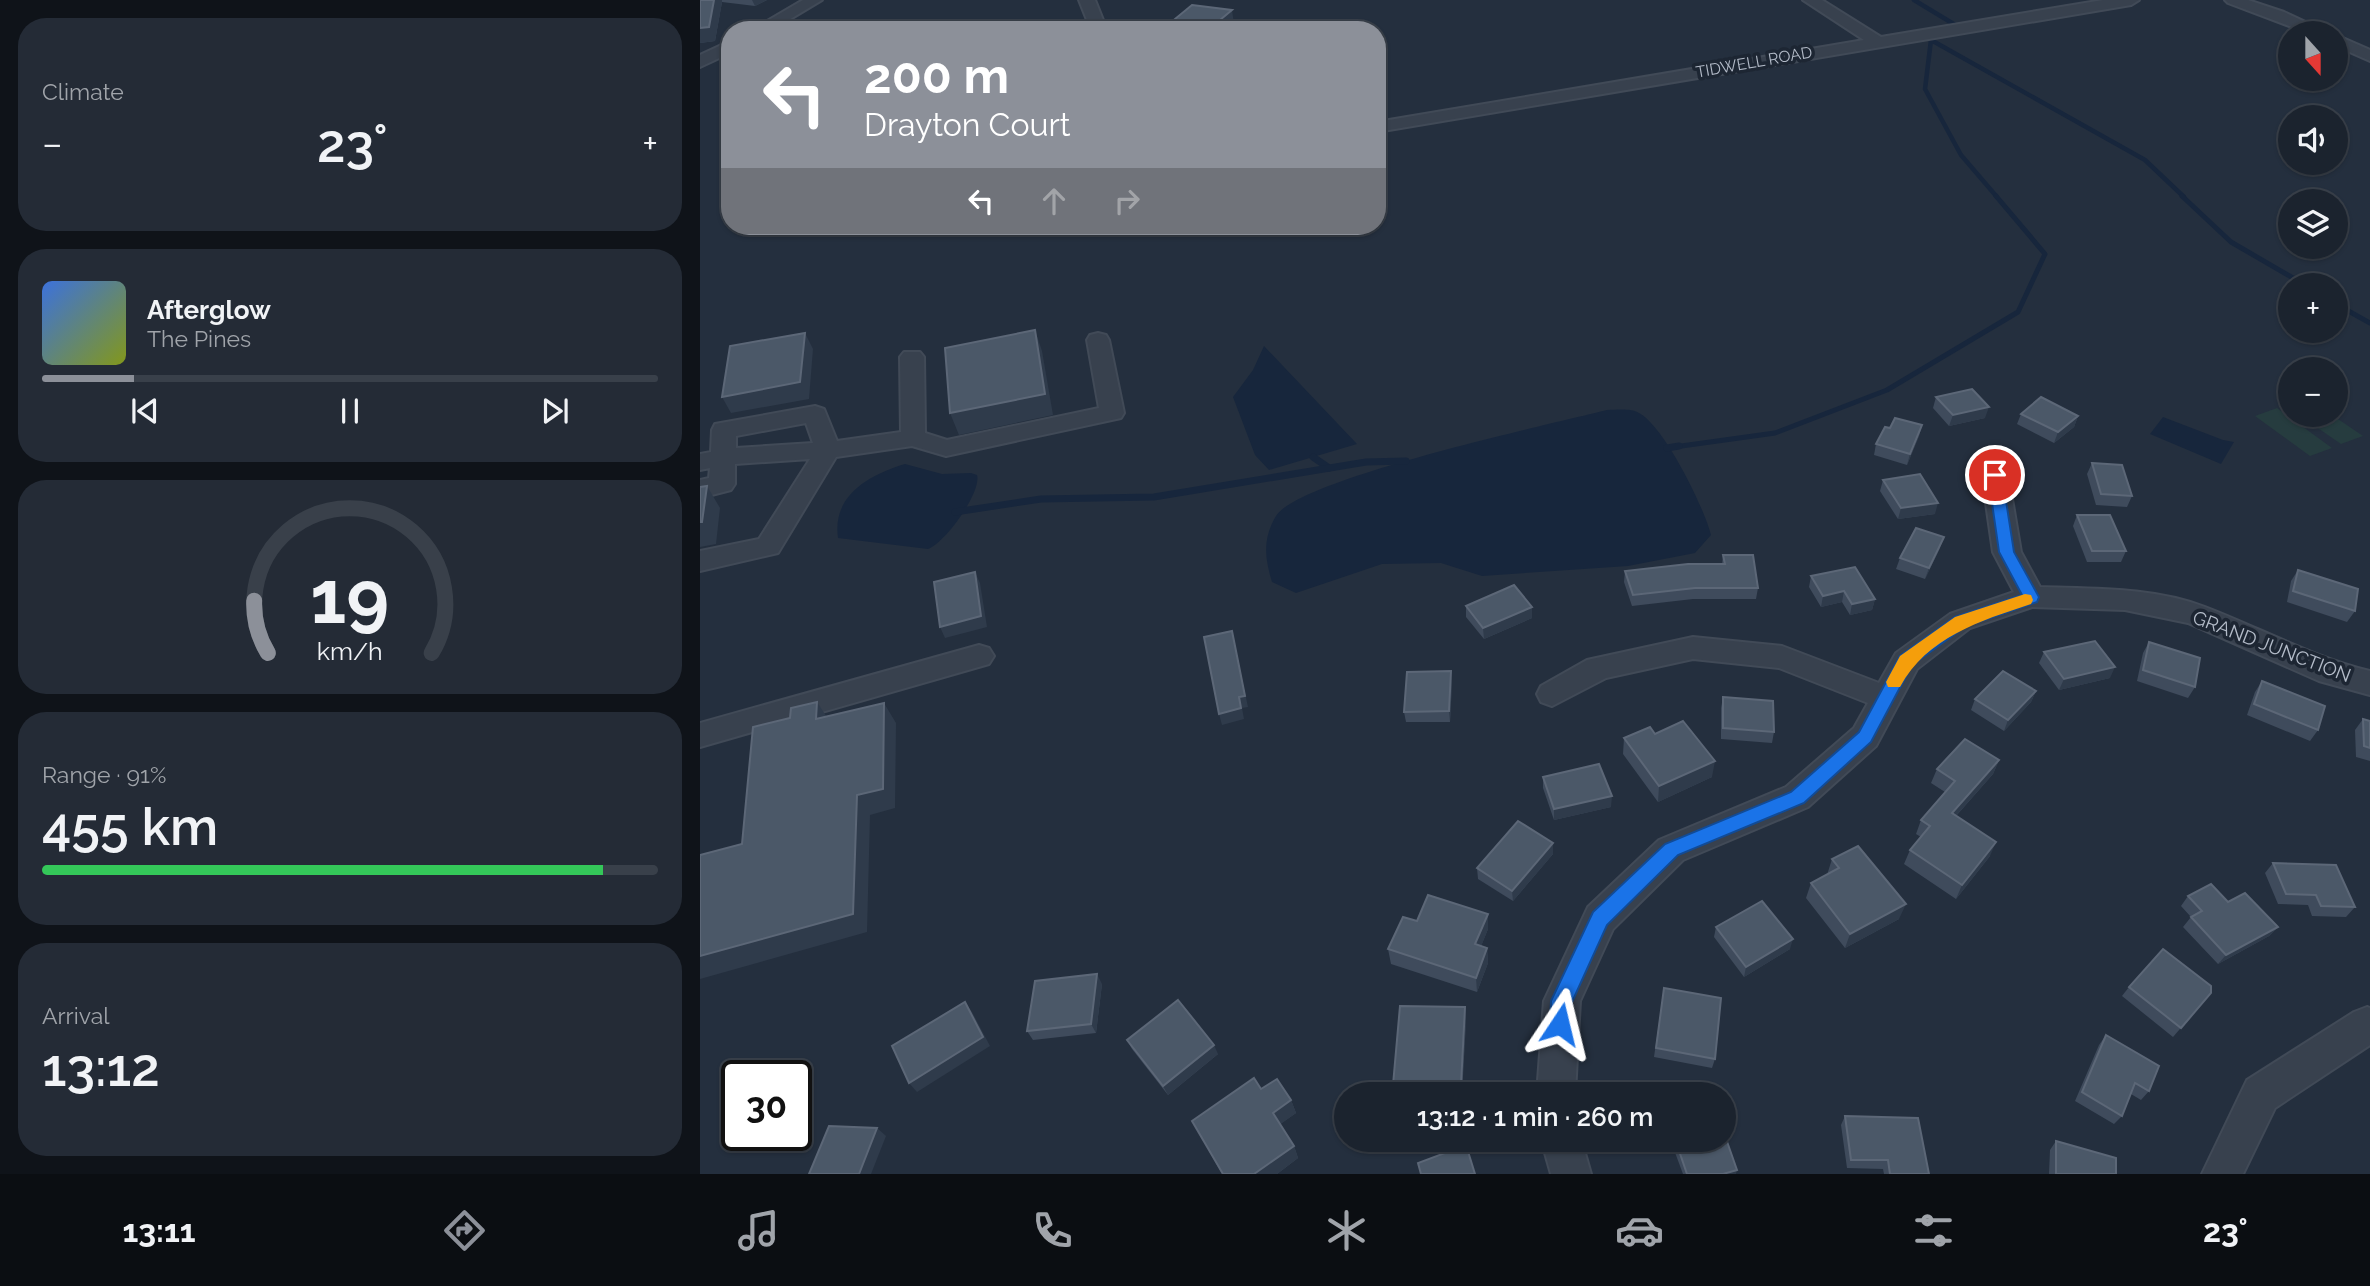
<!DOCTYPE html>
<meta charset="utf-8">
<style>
body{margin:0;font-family:Raleway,sans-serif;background:#242b36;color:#f1f3f6;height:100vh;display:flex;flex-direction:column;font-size:26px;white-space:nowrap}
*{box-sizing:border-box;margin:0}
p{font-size:23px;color:#a0a4aa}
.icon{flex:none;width:38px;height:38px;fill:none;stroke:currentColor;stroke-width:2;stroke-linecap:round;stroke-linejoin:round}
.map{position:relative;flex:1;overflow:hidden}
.panel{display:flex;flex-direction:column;gap:18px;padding:18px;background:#0f1319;width:700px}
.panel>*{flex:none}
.top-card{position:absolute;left:21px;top:21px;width:665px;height:214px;border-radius:28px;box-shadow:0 2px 5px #0004,0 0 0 2px #39404a;background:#8c9099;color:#fff;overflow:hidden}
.needle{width:46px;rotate:159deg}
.tools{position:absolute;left:1578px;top:21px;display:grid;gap:14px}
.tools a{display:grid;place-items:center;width:70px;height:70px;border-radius:50%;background:#1b232e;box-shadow:0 2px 5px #0004,0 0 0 2px #39404a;font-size:35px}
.speed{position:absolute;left:21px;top:1060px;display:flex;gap:14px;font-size:35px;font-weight:700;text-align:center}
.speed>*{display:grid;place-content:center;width:91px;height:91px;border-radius:50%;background:#1b232e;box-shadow:0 2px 5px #0004,0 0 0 2px #39404a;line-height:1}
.speed .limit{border:4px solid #111;border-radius:10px;background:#fff;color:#111}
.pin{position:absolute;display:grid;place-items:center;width:60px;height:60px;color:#fff;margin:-30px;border:4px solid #fff;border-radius:50%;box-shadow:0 2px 7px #0007}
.me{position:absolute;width:77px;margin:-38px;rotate:10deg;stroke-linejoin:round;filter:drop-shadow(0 0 5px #0008)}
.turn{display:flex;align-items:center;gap:24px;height:147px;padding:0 28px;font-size:32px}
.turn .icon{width:91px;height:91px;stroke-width:2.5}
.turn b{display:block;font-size:49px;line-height:60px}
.lanes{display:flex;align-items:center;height:66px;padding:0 28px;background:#0003;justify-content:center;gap:35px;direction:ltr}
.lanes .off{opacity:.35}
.big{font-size:52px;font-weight:600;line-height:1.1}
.panel .card{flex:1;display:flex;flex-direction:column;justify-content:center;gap:10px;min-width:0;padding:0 24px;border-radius:28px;background:#242b36}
.panel .dial{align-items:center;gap:0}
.dial svg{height:182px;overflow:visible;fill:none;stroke:#39404a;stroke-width:7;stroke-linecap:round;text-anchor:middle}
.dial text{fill:#f1f3f6;stroke:none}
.song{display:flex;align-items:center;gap:21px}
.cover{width:84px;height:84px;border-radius:10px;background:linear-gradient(135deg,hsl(220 70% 55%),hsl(70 70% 35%))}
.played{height:7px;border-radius:4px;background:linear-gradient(90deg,#8c9099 15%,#39404a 15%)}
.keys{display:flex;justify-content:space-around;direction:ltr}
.heat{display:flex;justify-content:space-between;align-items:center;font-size:38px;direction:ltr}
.charge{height:10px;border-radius:5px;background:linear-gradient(90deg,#34c759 91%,#39404a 0)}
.trip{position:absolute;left:634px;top:1082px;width:402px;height:70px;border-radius:35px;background:#1b232e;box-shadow:0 2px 5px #0004,0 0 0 2px #39404a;font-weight:600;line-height:70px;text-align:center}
.tab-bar{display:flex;height:112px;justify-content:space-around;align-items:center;background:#0b0e12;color:#a0a4aa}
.tab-bar .icon{width:49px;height:49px}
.tab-bar .active{color:#8c9099}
.tab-bar b{font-size:32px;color:#f1f3f6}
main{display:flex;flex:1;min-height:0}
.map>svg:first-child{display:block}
</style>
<main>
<section class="panel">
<div class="card"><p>Climate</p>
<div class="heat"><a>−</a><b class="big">23°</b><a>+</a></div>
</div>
<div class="card">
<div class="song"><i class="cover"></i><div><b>Afterglow</b><p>The Pines</p></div></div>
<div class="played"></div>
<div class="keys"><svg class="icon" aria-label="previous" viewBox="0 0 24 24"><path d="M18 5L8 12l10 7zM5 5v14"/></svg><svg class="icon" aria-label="pause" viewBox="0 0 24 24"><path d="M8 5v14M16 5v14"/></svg><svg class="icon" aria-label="next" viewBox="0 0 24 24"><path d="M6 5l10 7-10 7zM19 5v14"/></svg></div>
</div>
<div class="card dial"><svg viewBox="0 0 100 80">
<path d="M14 69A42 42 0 1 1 86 69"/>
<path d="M14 69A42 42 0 0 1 8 46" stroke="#8c9099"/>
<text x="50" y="56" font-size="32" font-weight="700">19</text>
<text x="50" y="72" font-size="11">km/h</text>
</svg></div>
<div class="card"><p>Range · 91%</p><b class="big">455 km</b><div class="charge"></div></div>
<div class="card"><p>Arrival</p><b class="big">13:12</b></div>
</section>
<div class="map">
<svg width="1670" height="1174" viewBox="0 0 1670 1174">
<rect width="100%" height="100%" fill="#242f3e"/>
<g fill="#263c3f">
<path d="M1577,408L1632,448L1610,456L1555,416Z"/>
<path d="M1599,415H1632L1663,436L1641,444Z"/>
</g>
<g fill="#17263c">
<path d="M564,346L657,444L569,470L555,455L533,397L553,370Z"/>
<path d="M907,410C917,410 931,408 939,413C964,426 1004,507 1011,535L995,553L928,566L782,576L741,563L682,564L596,593L572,582C565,559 562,539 576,516C600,478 852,424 907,410Z"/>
<path d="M1463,417L1523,440L1534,442L1521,464L1450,434Z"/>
<path d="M205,464L242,474L271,473L277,475C282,492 245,543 228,549L138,538C132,495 169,475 205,464Z"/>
</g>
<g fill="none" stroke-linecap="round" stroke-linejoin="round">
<g stroke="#17263c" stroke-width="4.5">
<path d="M1214,0L1262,29"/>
<path d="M1231,40L1445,160L1484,197"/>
<path d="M1231,40L1225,89L1261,155L1297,197"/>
</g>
<g stroke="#17263c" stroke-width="5">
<path d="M1482,196L1531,242L1605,285"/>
<path d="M1636,304L1670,323"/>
<path d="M967,448L1075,433L1187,390L1318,312L1345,254L1296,196"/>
</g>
<g stroke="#17263c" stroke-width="7">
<path d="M967,448L979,446"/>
<path d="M613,457L629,468"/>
<path d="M255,512L341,499L454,497L666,462L706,461"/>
</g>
<g stroke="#414a57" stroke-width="4">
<g id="minor">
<path d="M103,0H122L72,30H52Z"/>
<path d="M379,0H395L407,30H391Z"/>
<path d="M1103,0H1122L1181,37L1403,0H1439L1431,5L677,132V122L1164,40Z"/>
<path d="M1525,0H1548L1584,12L1629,33H1608L1528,3Z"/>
<path d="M1636,35L1670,50V61L1636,46Z"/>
<path d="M30,41V53L0,67V55Z"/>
<path d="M398,333L406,335L409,340L424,413L421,418L246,456L212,446L136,457L78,553L0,571V551L59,539L110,459L35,464V484L31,490L0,498V480L9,478L10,468L0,470V454L11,452L12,430L15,424L115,406L124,409L137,441L201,432L200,357L204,352H220L224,357L225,433L247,440L399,408L387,340L390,335ZM106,423L113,443L36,448V436Z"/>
<path d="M1295,467L1304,469L1308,475L1321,552L1340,587C1394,589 1453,587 1505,607C1560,628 1612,657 1670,671V695L1619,681L1488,623L1425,610L1332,607L1270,628L1217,669L1176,746L1108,807L983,860L913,929L880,1001L875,1094H837L844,1001L888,907L959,840L1086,787L1154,728L1168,703L1079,668L993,659L906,678L852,706L841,702L837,694L841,686L887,660L993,637L1082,646L1179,683L1196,653L1250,614L1314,592L1293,552L1282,475L1286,469Z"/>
<path d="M279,645L289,648L294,656L289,664L0,747V723Z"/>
<path d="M1667,1007L1670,1008V1045L1575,1108L1543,1174H1502L1547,1080L1654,1012Z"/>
<path d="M841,1139H881L891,1174H851Z"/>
</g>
</g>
<use href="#minor" fill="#38414e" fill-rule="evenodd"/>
</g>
<g fill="#3f4b5c">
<path d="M0,0H67L55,6L22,2L15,41L0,43Z"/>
<path d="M1236,397L1285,418L1249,426L1233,408Z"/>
<path d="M1321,414L1378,416L1374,427L1354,443L1317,424Z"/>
<path d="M1222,425L1219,436L1207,465L1174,455L1176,444Z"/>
<path d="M1392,463L1432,496L1427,507L1396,505L1387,474Z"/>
<path d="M1183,480L1235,514L1198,519L1180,491Z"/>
<path d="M1377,515L1426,551L1421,562H1387L1373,526Z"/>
<path d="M1240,548L1225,579L1196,569L1200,558Z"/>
<path d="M1023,555L1058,588L1056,599H993L932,606L924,582L925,571L1022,564Z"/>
<path d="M1598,570L1655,611L1647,622L1587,602L1591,581Z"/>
<path d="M1111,576L1175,599L1172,610L1150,615L1142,602L1121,607L1109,587Z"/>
<path d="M766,606L832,618L784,639L766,617Z"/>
<path d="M1449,642L1495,687L1488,698L1437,681L1443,653Z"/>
<path d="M1344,652L1410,678L1359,690L1339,663Z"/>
<path d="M1562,681L1618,730L1610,741L1547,715L1555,692Z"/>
<path d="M752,682L750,722H706L704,712Z"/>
<path d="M1336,691L1331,702L1304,731L1271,710L1275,699Z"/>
<path d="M1023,697L1074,732L1072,743L1021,739V708Z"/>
<path d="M1663,719L1670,721V761L1656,757L1655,730Z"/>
<path d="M955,734L1012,777L958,802L923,754L924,738Z"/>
<path d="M1299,760L1293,774L1256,816L1290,856L1256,899L1204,864L1210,850L1221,837L1216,834L1221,820L1245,792L1231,783L1237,769Z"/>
<path d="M843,777L911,807L854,820L843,788Z"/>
<path d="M853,843V854L813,901L778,879L777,868Z"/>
<path d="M1132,859L1199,919L1145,948L1106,898L1111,883L1127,875Z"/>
<path d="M1573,863L1655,907L1646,917L1612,916L1608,905L1578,904L1565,873Z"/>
<path d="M1488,896L1528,902L1578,927L1569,936L1518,964L1483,927L1491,917L1481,906Z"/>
<path d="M788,914V929L781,946L787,948L788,963L777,992L691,964L688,949L717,921Z"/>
<path d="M1016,927L1090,949L1044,977L1014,937Z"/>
<path d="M402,984L396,1033L333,1040L327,1031Z"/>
<path d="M1429,987L1511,993L1473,1037L1422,996Z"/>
<path d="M964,988L1015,1059L1012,1068L954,1057Z"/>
<path d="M765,1007L766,1021L762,1094H695L693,1085Z"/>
<path d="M1406,1035L1449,1091L1441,1100L1431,1094L1422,1116L1414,1124L1375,1101L1399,1045Z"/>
<path d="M427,1040L518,1054L468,1095L432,1049Z"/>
<path d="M561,1089L591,1100L596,1113L580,1124L594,1146L598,1158L577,1174H522L492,1121Z"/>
<path d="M1145,1116L1229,1174H1184L1183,1169L1147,1168L1141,1125Z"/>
<path d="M970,1139H1024L1036,1174H983Z"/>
<path d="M1356,1141L1416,1174H1349L1350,1150Z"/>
</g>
<g fill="#2f3b4b">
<path d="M14,0H22V2L15,41L0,43V28Z"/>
<path d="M52,0H67L55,6Z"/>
<path d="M532,10L534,24L527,30H508Z"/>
<path d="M335,330L342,351L353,415L259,435L250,413Z"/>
<path d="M105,333L113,349L109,399L31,413L22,397Z"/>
<path d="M1289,407L1285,418L1249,426L1253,415Z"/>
<path d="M1378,416L1374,427L1354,443L1358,432Z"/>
<path d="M1222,425L1219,436L1207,465L1210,454Z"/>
<path d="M7,486L20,508L16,544L0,547V522Z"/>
<path d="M1238,503L1235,514L1198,519L1201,508Z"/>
<path d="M1244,537L1240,548L1225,579L1229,568Z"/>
<path d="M275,572L280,583L287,627L245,638L240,627Z"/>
<path d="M1144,591L1142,602L1121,607L1123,596Z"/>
<path d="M1175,599L1172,610L1150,615L1152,604Z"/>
<path d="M832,607V618L784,639L783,628Z"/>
<path d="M532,631L548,707L542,708L544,719L522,725L519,714Z"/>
<path d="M1415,667L1410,678L1359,690L1364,679Z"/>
<path d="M751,671L752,682L750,722L749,711Z"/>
<path d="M1336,691L1331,702L1304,731L1308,720Z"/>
<path d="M117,702L130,722L116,719Z"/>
<path d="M184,703L196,723L195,808L170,815L167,932L0,979V956L157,795Z"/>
<path d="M1299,760L1293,774L1246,827L1252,813Z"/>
<path d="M1015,761L1012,777L958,802L959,786Z"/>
<path d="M912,796L911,807L854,820V809Z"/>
<path d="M1296,842L1290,856L1256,899L1262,885Z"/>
<path d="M853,843V854L813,901L812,891Z"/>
<path d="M1206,904L1199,919L1145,948L1150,934Z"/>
<path d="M788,914V929L776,959L775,944Z"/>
<path d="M1578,927L1569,936L1518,964L1526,955Z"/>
<path d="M1093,939L1090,949L1044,977L1046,967Z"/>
<path d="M787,948L788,963L777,992L776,978Z"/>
<path d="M397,974L402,984L396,1033L391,1024Z"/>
<path d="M265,1002L272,1012L290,1046L217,1092L209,1083Z"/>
<path d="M765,1007L766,1021L761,1094V1085Z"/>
<path d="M514,1045L518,1054L468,1095L463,1086Z"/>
<path d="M591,1100L596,1113L578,1126L573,1113Z"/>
<path d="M177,1128L186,1136L171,1174H159Z"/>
<path d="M594,1146L598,1158L577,1174H554Z"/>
<path d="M1037,1170L1036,1174H1023Z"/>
</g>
<g fill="#4b5868" stroke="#5c6777" stroke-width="2">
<path d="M0,0H14L9,27L0,28Z"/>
<path d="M492,5L532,10L508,30H477L464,28Z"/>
<path d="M335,330L345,394L250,413L245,348Z"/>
<path d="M105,333L100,382L22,397L30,346Z"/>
<path d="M1272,389L1289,407L1253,415L1236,397Z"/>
<path d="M1341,397L1378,416L1358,432L1321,414Z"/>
<path d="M1195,418L1222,425L1210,454L1176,444L1185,427L1190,428Z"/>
<path d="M1392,463L1422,465L1432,496L1401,494Z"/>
<path d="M1220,474L1238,503L1201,508L1183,480Z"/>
<path d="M7,486L2,522H0V487Z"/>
<path d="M1377,515H1410L1426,551H1392Z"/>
<path d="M1216,528L1244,537L1229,568L1200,558Z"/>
<path d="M1023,555H1053L1058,588H995L933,595L925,571L988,564H1025Z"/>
<path d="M1155,567L1175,599L1152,604L1144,591L1123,596L1111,576Z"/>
<path d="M1598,570L1658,589L1655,611L1593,591Z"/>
<path d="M275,572L281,616L240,627L234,582Z"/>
<path d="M814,585L832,607L783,628L766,606Z"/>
<path d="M532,631L545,696L539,697L541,708L519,714L504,637Z"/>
<path d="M1395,641L1415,667L1364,679L1344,652Z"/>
<path d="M1449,642L1500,658L1495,687L1443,670Z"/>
<path d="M751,671L749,711L704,712L707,672Z"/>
<path d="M1303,671L1336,691L1308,720L1275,699Z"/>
<path d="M1562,681L1625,706L1618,730L1554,704Z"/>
<path d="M1023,697L1073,701L1074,732L1023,728Z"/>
<path d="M117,702L116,719L184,703L183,789L157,795L153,914L0,956V855L42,844L53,727L90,718L91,708Z"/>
<path d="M1663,719L1670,721V748L1664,746Z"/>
<path d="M983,721L1015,761L959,786L924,738L950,727L955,734Z"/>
<path d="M1265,739L1299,760L1252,813L1296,842L1262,885L1210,850L1230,826L1221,820L1255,781L1237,769Z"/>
<path d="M899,764L912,796L854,809L843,777Z"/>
<path d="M818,821L853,843L812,891L777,868Z"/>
<path d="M1158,846L1206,904L1150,934L1111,883L1139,868L1132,859Z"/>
<path d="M1573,863L1636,865L1655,907L1621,906L1616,895L1586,894Z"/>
<path d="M1511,884L1528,902L1545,893L1578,927L1526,955L1491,917L1502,911L1488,896Z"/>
<path d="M728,895L788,914L775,944L787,948L776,978L688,949L703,917L717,921Z"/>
<path d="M1062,901L1093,939L1046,967L1016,927Z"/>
<path d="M1463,949L1511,986V993L1481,1028L1429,987Z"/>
<path d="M397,974L391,1024L327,1031L335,981Z"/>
<path d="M964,988L1021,998L1015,1059L956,1048Z"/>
<path d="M478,1000L514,1045L463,1086L427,1040Z"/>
<path d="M265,1002L283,1037L209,1083L192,1046Z"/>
<path d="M700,1006L765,1007L761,1085H693Z"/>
<path d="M1406,1035L1459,1066L1449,1091L1435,1083L1422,1116L1382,1092Z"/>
<path d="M554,1078L561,1089L577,1079L591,1100L573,1113L594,1146L554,1174H523L492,1121Z"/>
<path d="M1145,1116L1218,1118L1229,1174H1190L1188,1160H1151Z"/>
<path d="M129,1126L177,1128L159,1174H109Z"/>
<path d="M1024,1133L1037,1170L1023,1174H987L975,1139H1024Z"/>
<path d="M1356,1141L1416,1158V1174H1356Z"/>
<path d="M766,1145L775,1174H721L718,1163Z"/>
</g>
<path fill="#1a73e8" stroke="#114b97" stroke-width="2" d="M1295,470L1302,475L1314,552L1339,597L1337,602L1266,626L1212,665L1171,742L1104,803L978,855L907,925L872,1002L868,1032L860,1035L853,1032L850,1024L851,1001L893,912L965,844L1091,792L1159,732L1200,656L1255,617L1322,595L1299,552L1288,475Z"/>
<path fill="#f59e0b" d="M1325,594L1331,595L1333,600L1331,604C1280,621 1227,637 1200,687H1188L1186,682L1200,656L1255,617Z"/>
<g text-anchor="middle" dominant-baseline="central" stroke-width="7" stroke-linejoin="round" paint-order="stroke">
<g font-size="16" fill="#b4bcc9" stroke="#1d2633">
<text transform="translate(1054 62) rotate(-10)">TIDWELL ROAD</text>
</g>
<g font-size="19" fill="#b4bcc9" stroke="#1d2633">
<text transform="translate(1572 646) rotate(21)">GRAND JUNCTION</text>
</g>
</g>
</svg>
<div class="tools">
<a><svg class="needle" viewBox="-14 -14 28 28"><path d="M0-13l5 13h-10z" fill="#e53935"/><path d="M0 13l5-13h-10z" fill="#a0a4aa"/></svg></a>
<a><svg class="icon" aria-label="sound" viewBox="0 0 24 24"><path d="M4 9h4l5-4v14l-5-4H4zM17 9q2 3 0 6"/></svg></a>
<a><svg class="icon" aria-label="layers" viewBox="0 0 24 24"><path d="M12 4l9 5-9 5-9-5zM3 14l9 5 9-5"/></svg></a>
<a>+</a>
<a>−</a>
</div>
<div class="speed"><div class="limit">30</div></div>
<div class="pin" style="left:1295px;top:475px;background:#d93025"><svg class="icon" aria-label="arrive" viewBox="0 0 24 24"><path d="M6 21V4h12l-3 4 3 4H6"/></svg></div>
<svg class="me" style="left:860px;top:1024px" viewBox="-20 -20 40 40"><path d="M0-17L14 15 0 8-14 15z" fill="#1a73e8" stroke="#fff" stroke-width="4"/></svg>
<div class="trip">13:12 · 1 min · 260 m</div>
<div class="top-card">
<div class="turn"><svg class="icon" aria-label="left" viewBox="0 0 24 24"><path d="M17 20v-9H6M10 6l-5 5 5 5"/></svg><div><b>200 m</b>Drayton Court</div></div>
<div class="lanes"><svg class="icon" aria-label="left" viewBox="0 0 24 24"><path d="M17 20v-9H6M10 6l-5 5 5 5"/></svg><svg class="icon off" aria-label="ahead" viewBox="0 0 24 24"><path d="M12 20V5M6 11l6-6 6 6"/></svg><svg class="icon off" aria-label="right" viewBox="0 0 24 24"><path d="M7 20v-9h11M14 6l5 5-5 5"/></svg></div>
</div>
</div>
</main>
<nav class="tab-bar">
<b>13:11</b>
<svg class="icon active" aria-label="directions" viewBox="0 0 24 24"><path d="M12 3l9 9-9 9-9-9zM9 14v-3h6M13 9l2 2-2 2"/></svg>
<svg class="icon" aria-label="music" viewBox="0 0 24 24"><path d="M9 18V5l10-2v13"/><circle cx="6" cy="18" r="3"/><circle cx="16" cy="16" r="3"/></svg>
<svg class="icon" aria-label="phone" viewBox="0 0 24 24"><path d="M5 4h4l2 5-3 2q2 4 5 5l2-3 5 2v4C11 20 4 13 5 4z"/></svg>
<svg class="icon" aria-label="climate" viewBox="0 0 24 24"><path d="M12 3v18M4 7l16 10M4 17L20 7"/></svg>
<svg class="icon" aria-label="car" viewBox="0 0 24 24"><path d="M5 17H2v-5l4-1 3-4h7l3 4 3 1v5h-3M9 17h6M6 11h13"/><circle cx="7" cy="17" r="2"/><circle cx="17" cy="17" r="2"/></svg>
<svg class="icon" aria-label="filters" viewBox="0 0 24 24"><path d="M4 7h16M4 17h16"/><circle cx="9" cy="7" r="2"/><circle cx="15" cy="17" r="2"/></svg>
<b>23°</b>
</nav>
